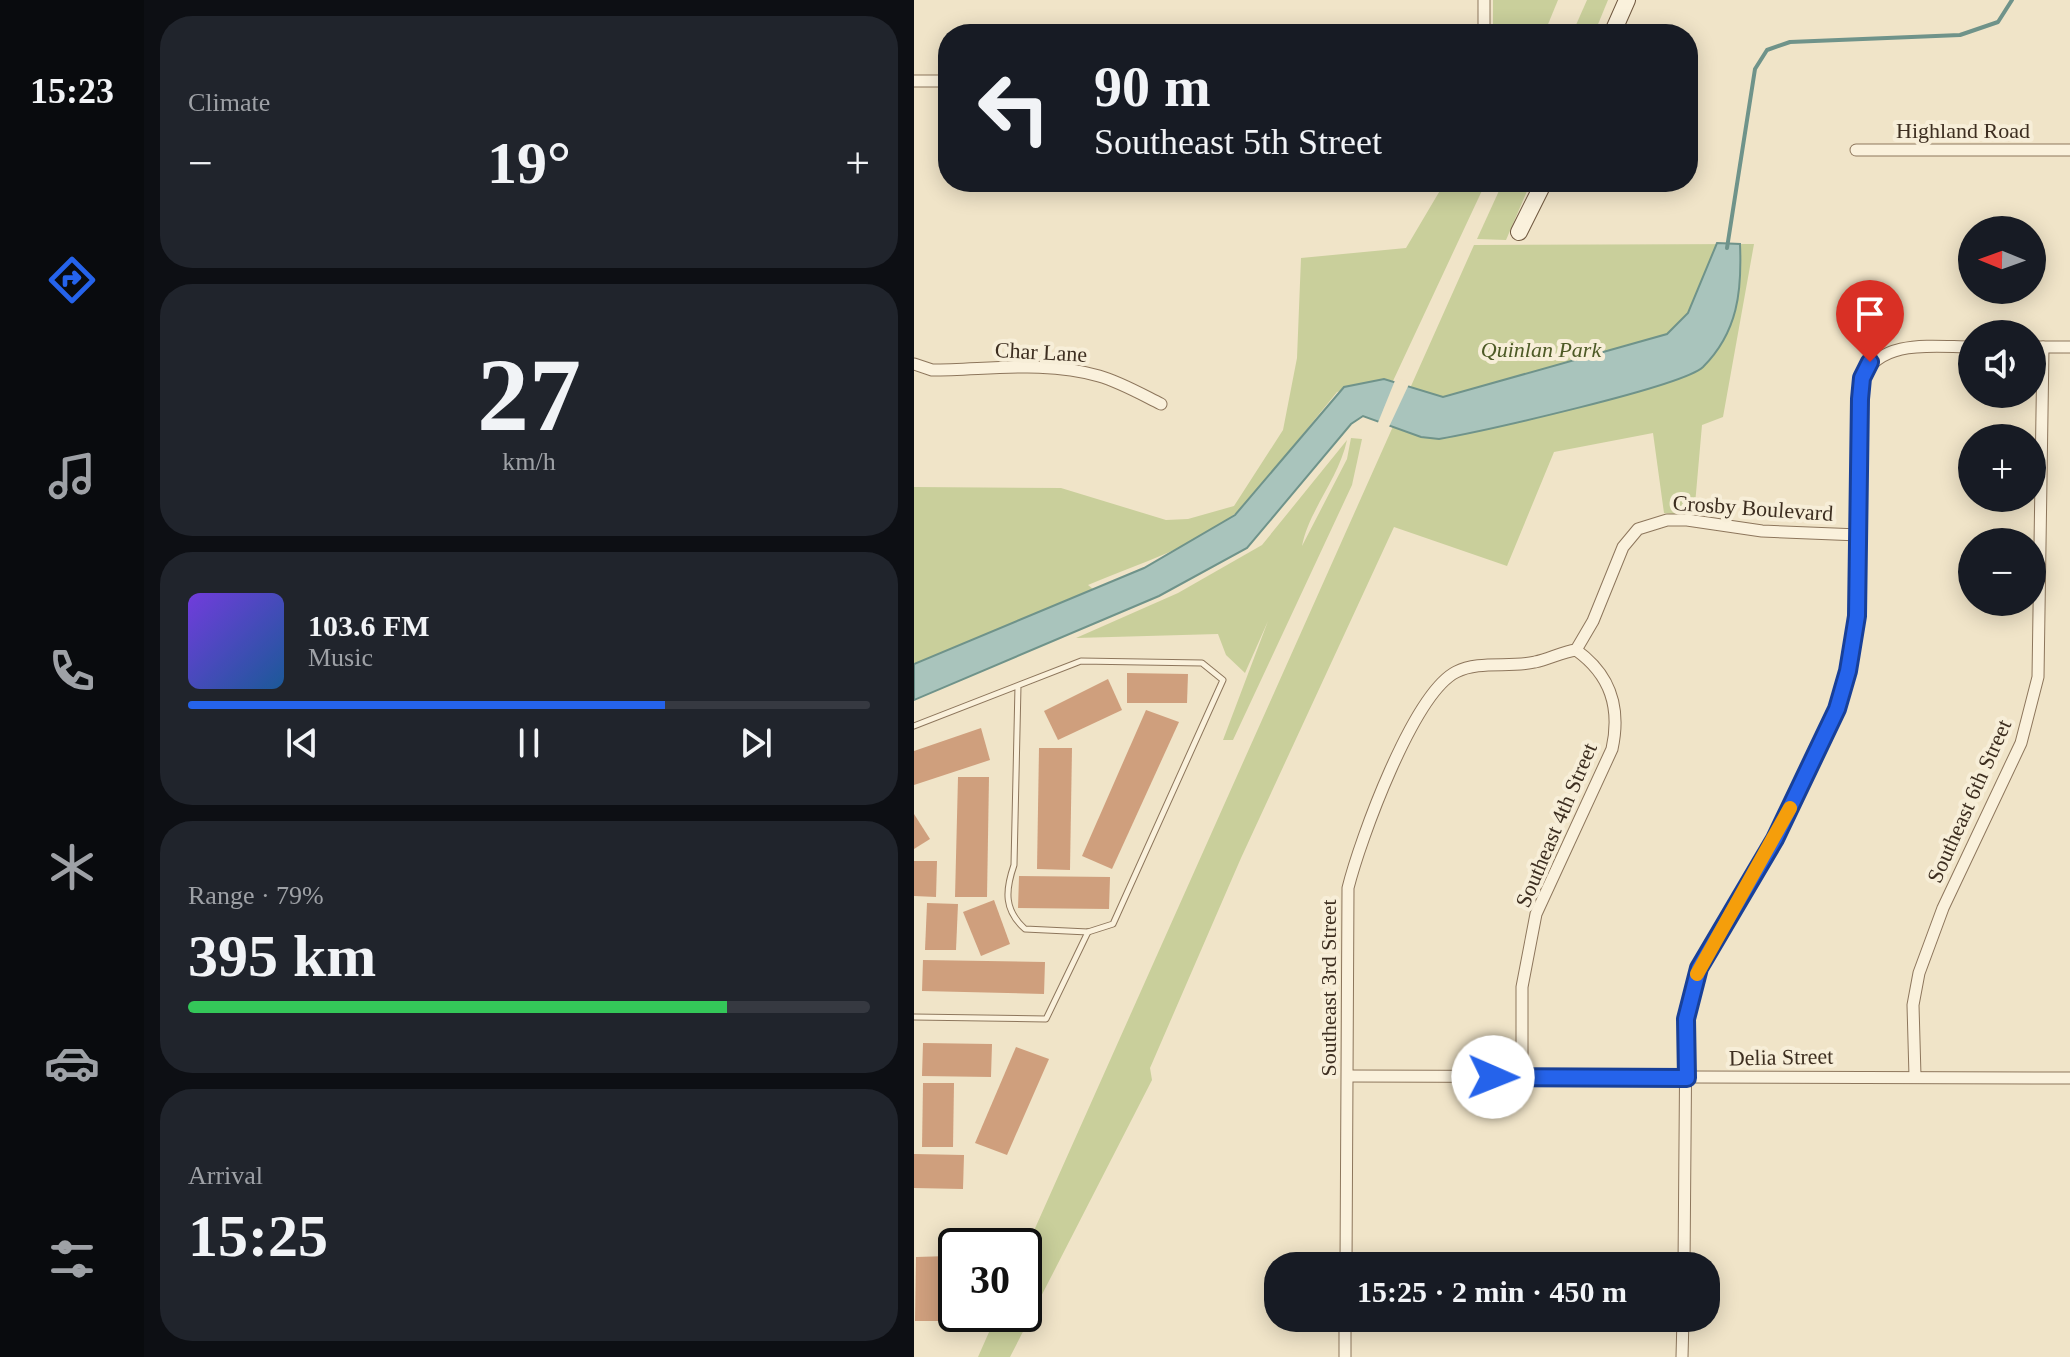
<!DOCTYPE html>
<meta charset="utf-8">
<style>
body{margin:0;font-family:Georgia,serif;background:#20242c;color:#f1f3f6;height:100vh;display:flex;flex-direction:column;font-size:30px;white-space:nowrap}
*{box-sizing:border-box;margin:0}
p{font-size:26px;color:#9ea1a6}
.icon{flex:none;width:44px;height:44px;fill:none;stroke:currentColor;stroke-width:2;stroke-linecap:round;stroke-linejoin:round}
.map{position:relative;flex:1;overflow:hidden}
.panel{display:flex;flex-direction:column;gap:16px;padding:16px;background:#0d0f14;width:770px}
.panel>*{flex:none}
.guide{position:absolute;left:24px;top:24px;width:760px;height:168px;border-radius:32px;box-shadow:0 4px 20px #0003;background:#171b24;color:#f1f3f6;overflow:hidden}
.needle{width:52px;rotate:271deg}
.buttons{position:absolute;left:1044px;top:216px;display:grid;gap:16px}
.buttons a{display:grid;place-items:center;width:88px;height:88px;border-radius:50%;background:#171b24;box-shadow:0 4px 20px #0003;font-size:40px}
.speed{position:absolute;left:24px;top:1228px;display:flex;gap:16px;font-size:40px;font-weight:700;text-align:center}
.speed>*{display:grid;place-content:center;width:104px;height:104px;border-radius:50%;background:#171b24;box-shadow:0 4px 20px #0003;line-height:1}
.speed .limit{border:4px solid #111;border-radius:12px;background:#fff;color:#111}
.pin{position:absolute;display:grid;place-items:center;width:68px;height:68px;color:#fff;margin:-82px -34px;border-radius:50% 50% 50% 0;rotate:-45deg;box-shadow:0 0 8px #0007}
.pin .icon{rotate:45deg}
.me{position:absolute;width:88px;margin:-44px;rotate:91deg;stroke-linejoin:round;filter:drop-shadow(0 0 6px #0008)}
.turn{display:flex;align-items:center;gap:28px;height:168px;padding:0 24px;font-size:36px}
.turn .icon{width:104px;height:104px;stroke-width:2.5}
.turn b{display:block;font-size:56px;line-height:68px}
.big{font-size:60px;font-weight:700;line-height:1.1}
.panel .tile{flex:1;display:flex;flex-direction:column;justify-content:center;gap:12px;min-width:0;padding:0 28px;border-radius:32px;background:#20242c}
.panel .dial{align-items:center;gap:0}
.dial b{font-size:104px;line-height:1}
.song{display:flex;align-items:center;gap:24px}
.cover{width:96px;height:96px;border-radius:12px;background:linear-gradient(135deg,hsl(260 70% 55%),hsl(210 70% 35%))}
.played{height:8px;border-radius:4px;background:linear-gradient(90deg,#2563eb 70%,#363941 70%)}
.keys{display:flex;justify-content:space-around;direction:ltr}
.heat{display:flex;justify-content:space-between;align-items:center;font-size:44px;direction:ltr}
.charge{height:12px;border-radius:6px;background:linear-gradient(90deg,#34c759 79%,#363941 0)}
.trip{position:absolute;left:350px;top:1252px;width:456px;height:80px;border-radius:32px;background:#171b24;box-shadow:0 4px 20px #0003;font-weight:700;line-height:80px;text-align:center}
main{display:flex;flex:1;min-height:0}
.tab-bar{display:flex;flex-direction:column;width:144px;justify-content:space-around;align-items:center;background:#090b0e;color:#9ea1a6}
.tab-bar .icon{width:56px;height:56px}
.tab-bar .on{color:#2563eb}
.tab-bar b{font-size:36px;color:#f1f3f6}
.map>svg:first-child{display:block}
</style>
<main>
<nav class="tab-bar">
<b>15:23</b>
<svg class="icon on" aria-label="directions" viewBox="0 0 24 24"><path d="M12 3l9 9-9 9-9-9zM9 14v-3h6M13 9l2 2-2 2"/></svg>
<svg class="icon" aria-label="music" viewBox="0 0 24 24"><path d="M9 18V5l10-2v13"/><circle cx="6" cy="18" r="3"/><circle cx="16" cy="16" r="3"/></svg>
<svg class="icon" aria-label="phone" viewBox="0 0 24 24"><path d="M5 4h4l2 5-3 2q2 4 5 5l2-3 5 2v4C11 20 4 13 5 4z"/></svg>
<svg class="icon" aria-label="climate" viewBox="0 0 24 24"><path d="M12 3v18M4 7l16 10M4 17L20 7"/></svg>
<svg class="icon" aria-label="car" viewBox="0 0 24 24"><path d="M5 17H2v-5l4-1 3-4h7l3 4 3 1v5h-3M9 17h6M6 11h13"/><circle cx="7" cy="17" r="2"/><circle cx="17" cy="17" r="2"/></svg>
<svg class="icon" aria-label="filters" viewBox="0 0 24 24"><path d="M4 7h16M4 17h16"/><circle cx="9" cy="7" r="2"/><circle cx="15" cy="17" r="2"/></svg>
</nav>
<section class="panel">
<div class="tile"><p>Climate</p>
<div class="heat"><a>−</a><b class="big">19°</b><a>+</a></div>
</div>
<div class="tile dial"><b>27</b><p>km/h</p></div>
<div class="tile">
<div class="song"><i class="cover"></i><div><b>103.6 FM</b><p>Music</p></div></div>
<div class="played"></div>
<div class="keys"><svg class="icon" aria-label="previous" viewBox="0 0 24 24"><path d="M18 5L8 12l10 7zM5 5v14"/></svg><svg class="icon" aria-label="pause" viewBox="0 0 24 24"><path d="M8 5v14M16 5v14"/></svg><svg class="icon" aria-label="next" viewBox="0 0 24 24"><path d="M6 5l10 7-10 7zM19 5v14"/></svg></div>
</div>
<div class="tile"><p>Range · 79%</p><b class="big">395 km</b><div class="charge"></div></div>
<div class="tile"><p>Arrival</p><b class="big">15:25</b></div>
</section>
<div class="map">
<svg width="1156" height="1357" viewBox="0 0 1156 1357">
<rect width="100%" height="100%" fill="#f0e4c8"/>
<g fill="#c9cf9b">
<path d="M579,0H644L630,34H579Z"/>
<path d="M673,0H694L680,34H658Z"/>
<path d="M531,182H572L479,381L470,379L423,392L334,502C292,544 228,562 174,585L179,589L0,664V487L147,488L252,520L274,519L320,506L369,430L383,358L387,258L492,248Z"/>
<path d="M589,182H617L592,240L563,239Z"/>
<path d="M840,244L809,417L788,425L780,516L750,513L739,433L640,452L593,566L480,527L327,858L236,1068L238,1080L96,1357H64L83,1314H110V1253L560,245Z"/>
<path d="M437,438L448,439L438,485L319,740H309L354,621L331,673L312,655L304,634L162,638L264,593L348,545L433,440C425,478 395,510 388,546L433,459Z"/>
</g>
<path fill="#a9c4bc" stroke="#6f938a" stroke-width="2" d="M803,243L826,244C828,291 824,332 789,367C768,387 564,432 525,439L507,437L449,416L437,424L333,548L245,596L0,700V664L230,568L321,515L430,387L470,379L529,397L753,334L774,313Z"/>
<path fill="#f0e4c8" d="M482,378L496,382L474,429L463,425Z"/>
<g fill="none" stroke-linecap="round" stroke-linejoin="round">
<path stroke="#6f938a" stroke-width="4" d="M813,248L841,69L853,50L876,42L1046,35L1084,22L1098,0"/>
</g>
<g fill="#cf9f7d">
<path d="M213,673L274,674L273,703H213Z"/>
<path d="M194,679L208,710L144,740L130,711Z"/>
<path d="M232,710L265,722L198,869L168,856Z"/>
<path d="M67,728L76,760L0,785V751Z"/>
<path d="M125,748H158L156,870L123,869Z"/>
<path d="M44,777H75L73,897H41Z"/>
<path d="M0,814L16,839L0,849Z"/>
<path d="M0,861H23L22,897L0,896Z"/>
<path d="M105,876L196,877L195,909L104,908Z"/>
<path d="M80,900L96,944L67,956L49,912Z"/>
<path d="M13,903L44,904L42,950H11Z"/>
<path d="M9,960L131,962L130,994L8,991Z"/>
<path d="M9,1043L78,1044L77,1077L8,1076Z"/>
<path d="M102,1047L135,1059L93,1155L61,1143Z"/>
<path d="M9,1083H40L39,1147H8Z"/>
<path d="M0,1154L50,1155L49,1189L0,1188Z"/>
<path d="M35,1256V1321H1L2,1257Z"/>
</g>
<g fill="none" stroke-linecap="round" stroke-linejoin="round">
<g stroke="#8d765c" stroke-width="7">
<g id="lane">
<path d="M0,726L167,661L288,663L309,680L199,924L174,932L111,929C90,910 91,891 100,865L104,686"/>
<path d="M0,1017L132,1019L174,932"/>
</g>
</g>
<g stroke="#8d765c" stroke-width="13">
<g id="street">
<path d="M570,34V0"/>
<path d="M0,81H34"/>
<path d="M942,150H1156"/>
<path d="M1118,347H1156"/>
<path d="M0,364L18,370C72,370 132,360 185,376C206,382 227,394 247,404"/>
<path d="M662,650L679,621L709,547L724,529L753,520H773L848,531L945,535"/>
<path d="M434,1076L1156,1078"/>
<path d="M1001,1076L999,1005L1005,973L1029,908L1107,743L1124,677L1129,347"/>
<path d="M608,1078V987L622,914L698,749C707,708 697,675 662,650"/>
<path d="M432,1266L434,888C446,840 499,694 542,672C565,660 596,668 621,662C635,659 648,652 662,650"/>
<path d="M770,1266L772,1019C782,962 813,921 842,872C871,821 901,765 923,709C963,605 937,487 948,378C968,338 1019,347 1058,347"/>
<path d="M431,1357V1318"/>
<path d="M768,1357L769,1318"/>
</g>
</g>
<g stroke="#6f573f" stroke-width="18">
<g id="secondary">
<path d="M698,34L713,0"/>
<path d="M605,232L630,182"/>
</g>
</g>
<use href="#lane" stroke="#faf1dc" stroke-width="5"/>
<use href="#street" stroke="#faf1dc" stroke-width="11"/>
<use href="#secondary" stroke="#faf1dc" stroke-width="16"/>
</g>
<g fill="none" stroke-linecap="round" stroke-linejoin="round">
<g stroke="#184099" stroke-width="20">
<path id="route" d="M579,1077L773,1078L772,1019L785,968L861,839L923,709L934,671L943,616L946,399L948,378L956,362"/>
</g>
<use href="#route" stroke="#2563eb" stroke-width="14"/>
<path stroke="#f59e0b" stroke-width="14" d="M783,974L876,808"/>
</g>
<g text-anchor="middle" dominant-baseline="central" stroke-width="8" stroke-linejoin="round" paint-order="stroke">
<g font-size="22" fill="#3d2e20" stroke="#f7eed8">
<text x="1049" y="130">Highland Road</text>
<text transform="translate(127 352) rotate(3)">Char Lane</text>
<text transform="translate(839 508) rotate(4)">Crosby Boulevard</text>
<text transform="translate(1055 801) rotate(-66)">Southeast 6th Street</text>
<text transform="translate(642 825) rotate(-67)">Southeast 4th Street</text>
<text transform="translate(414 988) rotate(-90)">Southeast 3rd Street</text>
<text transform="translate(867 1057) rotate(-1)">Delia Street</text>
</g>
<g font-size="22" font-style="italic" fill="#4d5a26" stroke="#f7eed8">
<text x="627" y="349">Quinlan Park</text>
</g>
</g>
</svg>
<div class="buttons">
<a><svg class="needle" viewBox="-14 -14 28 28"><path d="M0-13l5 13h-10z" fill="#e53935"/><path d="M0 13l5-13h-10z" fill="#9ea1a6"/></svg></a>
<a><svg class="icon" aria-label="sound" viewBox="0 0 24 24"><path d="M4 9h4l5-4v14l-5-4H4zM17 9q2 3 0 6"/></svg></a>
<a>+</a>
<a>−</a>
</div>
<div class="speed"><div class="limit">30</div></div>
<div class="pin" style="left:956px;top:362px;background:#d93025"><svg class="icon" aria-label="arrive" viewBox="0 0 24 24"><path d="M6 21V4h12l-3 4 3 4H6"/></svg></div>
<svg class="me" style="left:579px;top:1077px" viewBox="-20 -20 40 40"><circle r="19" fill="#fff"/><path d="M0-13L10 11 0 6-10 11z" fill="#2563eb"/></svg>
<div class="trip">15:25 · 2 min · 450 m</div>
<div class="guide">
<div class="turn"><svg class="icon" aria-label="left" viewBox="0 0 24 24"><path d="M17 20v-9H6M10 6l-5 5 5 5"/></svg><div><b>90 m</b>Southeast 5th Street</div></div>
</div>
</div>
</main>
